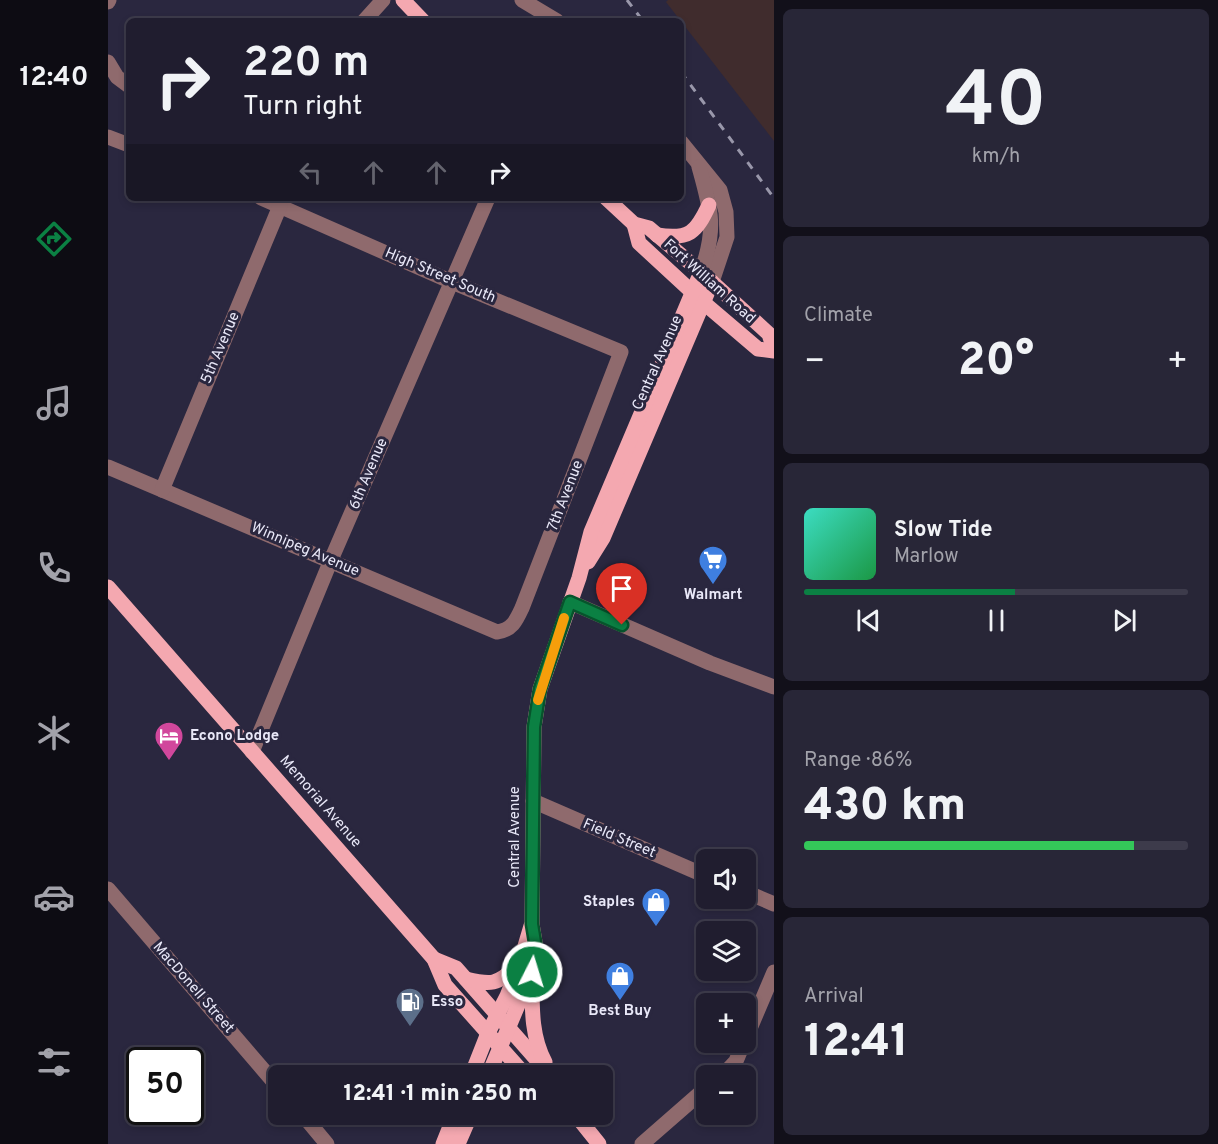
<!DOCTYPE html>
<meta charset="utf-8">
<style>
body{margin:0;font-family:Overpass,sans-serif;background:#282637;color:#f1f3f6;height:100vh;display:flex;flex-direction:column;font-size:22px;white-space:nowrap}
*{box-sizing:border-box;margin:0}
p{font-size:20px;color:#a2a2aa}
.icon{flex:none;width:33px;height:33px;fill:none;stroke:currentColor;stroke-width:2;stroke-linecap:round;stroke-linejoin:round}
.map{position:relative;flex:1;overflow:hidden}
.side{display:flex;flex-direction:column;gap:9px;padding:9px;background:#12101a;width:444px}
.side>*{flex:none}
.banner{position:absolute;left:18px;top:18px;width:558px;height:183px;border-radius:9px;box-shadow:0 3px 9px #0003,0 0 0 2px #3d3b4b;background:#201d2f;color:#f1f3f6;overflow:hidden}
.buttons{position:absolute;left:588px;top:849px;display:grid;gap:12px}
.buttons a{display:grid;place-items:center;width:60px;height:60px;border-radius:9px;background:#201d2f;box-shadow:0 3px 9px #0003,0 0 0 2px #3d3b4b;font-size:30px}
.speed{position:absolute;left:18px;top:1047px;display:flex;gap:12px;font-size:30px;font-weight:700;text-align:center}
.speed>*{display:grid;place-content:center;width:78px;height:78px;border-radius:50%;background:#201d2f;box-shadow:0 3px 9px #0003,0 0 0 2px #3d3b4b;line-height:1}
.speed .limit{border:3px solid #111;border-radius:9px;background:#fff;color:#111}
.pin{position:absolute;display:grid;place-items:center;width:51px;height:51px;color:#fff;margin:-62px -26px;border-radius:50% 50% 50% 0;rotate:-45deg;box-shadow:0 0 6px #0007}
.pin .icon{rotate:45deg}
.me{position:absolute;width:66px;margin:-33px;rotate:5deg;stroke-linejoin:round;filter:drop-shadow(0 0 4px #0008)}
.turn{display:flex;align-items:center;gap:21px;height:126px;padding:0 18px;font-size:27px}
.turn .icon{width:78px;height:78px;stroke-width:2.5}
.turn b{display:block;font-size:42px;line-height:51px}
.lanes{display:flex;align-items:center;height:57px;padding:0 18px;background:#0003;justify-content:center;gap:30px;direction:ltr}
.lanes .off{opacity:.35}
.big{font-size:45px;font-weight:800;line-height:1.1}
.side .tile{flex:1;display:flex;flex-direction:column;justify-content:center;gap:9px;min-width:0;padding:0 21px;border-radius:9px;background:#282637}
.side .dial{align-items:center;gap:0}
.dial b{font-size:78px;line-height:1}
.song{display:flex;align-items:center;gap:18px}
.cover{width:72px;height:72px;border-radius:9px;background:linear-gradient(135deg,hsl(170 70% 55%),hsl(140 70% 35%))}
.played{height:6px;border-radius:3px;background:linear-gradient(90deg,#0b8043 55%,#3d3b4b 55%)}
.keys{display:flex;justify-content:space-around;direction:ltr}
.heat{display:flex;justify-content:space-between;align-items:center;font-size:33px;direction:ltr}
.charge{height:9px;border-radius:4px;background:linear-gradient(90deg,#34c759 86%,#3d3b4b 0)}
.trip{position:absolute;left:160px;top:1065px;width:345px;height:60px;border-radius:9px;background:#201d2f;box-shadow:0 3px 9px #0003,0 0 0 2px #3d3b4b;font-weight:800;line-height:60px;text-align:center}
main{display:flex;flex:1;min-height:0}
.dock{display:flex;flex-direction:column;width:108px;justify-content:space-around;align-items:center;background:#0d0c13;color:#a2a2aa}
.dock .icon{width:42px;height:42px}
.dock .selected{color:#0b8043}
.dock b{font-size:27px;color:#f1f3f6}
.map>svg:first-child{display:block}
</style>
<main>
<nav class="dock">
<b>12:40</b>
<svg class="icon selected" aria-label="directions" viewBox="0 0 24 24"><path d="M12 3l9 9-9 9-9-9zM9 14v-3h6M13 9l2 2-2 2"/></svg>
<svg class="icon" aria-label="music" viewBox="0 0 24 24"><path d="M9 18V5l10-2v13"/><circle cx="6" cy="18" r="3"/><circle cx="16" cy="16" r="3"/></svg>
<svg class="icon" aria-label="phone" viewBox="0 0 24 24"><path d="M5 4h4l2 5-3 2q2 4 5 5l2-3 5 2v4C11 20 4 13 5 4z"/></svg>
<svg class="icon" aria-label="climate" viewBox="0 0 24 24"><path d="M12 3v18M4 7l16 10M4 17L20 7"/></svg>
<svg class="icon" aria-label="car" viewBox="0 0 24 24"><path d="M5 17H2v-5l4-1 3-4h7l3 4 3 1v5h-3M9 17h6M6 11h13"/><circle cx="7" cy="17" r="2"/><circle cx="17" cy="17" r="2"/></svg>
<svg class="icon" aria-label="filters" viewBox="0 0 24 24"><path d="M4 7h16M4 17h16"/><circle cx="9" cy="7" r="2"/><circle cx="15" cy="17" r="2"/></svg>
</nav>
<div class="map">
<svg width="666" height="1144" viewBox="0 0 666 1144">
<rect width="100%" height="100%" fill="#2a273f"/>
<path fill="#402c2d" d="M560,0H666V141L558,2Z"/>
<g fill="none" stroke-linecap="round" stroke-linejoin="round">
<g stroke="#8f6a6d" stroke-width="15">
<path d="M414,0L449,21"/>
<path d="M0,2L1,0"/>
<path d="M256,21L275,0"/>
<path d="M0,62L9,77L21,86"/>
<path d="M0,137L21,145"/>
<path d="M573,142L612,190L618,212L619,237L604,282"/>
<path d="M591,167C603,210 609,228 593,272"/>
<path d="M0,467L389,632C404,630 408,621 414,608L513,352L344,282L153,198"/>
<path d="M54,490L172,206"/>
<path d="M462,602L602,663L666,687"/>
<path d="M144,752L223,560L380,198"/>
<path d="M425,801L598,876"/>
<path d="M0,889L171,1088"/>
<path d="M638,892L666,904"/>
<path d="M638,1038L666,972"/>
<path d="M614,1076L628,1061L636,1042"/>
<path d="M194,1114L219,1144"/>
<path d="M534,1144L598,1088"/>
</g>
<g stroke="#f4a8b0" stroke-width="15">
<path d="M295,0L315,21"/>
<path d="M498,198L526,224L541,228L593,272L661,334L666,350"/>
<path d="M526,224L531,243L596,303L650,349L666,351"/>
<path d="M549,235C581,240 588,233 601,205"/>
<path d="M480,562L495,538L604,282"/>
<path d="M0,587L326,959L337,985L418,1076"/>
<path d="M326,959L348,968L443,1076"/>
<path d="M358,979C383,985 389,985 408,967"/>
<path d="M424,984C424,1011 424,1038 437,1062"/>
<path d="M363,1076L380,1033L399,996L412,963L423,926"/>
<path d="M380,1076L424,972L428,948L424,924L426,727L432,689L471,578L483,532L593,272"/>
<path d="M467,1114L491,1144"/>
<path d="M335,1144L347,1114"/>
<path d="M350,1144L363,1114"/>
</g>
<g stroke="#9997aa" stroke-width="3" stroke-dasharray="8 8" stroke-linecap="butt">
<path d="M519,0L535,21"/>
<path d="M573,72L666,198"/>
</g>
</g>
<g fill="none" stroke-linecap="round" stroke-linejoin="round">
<g stroke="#07532c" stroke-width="15">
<path id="route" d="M424,972L428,948L424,924L426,727L432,689L462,602L514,625"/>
</g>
<use href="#route" stroke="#0b8043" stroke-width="10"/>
<path stroke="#f59e0b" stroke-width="10" d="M430,700L456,618"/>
</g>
<defs>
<g id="supermarket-pin" transform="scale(1.5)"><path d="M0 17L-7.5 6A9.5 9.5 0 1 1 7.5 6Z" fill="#3f7fe0" stroke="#2a273f"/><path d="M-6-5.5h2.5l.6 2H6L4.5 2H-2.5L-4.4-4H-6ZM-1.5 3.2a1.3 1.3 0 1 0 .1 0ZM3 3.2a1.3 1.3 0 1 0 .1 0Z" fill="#fff"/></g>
<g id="hotel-pin" transform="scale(1.5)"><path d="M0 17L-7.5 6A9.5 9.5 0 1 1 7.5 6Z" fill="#d1479c" stroke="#2a273f"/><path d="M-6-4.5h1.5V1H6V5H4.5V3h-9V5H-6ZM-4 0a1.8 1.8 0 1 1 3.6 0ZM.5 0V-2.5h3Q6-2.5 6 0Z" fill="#fff"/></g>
<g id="shop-pin" transform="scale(1.5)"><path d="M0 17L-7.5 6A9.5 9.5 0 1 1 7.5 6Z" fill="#3f7fe0" stroke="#2a273f"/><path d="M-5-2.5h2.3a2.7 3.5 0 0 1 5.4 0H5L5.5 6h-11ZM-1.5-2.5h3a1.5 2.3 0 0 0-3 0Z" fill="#fff"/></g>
<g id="fuel-pin" transform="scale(1.5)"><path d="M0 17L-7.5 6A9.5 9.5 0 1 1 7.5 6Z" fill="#5c6f8a" stroke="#2a273f"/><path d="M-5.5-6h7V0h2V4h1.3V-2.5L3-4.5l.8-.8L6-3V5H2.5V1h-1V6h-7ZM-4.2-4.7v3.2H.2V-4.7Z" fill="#fff"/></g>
</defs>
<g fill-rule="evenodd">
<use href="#supermarket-pin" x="605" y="560"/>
<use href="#hotel-pin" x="61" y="736"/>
<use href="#shop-pin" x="548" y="902"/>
<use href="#shop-pin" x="512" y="976"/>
<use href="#fuel-pin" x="302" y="1002"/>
</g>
<g text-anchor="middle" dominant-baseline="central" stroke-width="6" stroke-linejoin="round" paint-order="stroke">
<g font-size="15" fill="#e9e8f8" stroke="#2a273f">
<text transform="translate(332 276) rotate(23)">High Street South</text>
<text transform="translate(601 282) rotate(42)">Fort William Road</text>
<text transform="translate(113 348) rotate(-67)">5th Avenue</text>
<text transform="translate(550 363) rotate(-66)">Central Avenue</text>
<text transform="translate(261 474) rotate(-67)">6th Avenue</text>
<text transform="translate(458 496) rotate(-69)">7th Avenue</text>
<text transform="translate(197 550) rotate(23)">Winnipeg Avenue</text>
<text transform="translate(212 802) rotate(49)">Memorial Avenue</text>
<text transform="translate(407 837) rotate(-90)">Central Avenue</text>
<text transform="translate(511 839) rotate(23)">Field Street</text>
<text transform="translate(85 988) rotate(49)">MacDonell Street</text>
</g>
<g font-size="15" font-weight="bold" fill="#e9e8f8" stroke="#2a273f">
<text x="605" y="595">Walmart</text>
<text x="82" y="736" text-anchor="start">Econo Lodge</text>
<text x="527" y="902" text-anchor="end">Staples</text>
<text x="323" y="1002" text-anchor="start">Esso</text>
<text x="512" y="1011">Best Buy</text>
</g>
</g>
</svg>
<div class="buttons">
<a><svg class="icon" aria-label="sound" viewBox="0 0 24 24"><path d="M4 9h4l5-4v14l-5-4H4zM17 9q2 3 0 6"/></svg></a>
<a><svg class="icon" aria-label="layers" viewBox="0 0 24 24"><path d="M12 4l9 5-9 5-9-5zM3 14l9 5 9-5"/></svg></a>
<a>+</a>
<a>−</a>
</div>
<div class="speed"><div class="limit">50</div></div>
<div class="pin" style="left:514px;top:625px;background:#d93025"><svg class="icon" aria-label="arrive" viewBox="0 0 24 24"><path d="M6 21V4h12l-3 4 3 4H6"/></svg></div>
<svg class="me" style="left:424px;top:972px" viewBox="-20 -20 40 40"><circle r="17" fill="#0b8043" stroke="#fff" stroke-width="3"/><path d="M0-11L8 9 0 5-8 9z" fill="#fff"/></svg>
<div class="trip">12:41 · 1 min · 250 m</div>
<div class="banner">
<div class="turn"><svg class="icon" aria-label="right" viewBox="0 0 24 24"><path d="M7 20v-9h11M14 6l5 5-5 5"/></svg><div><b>220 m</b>Turn right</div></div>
<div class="lanes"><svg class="icon off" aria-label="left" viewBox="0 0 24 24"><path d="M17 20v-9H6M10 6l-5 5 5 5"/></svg><svg class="icon off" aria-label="ahead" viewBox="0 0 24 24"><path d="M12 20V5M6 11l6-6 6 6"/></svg><svg class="icon off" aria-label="ahead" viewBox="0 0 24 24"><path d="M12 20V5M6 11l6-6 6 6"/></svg><svg class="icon" aria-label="right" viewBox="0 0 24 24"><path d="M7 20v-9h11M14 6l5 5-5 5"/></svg></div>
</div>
</div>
<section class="side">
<div class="tile dial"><b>40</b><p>km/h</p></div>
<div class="tile"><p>Climate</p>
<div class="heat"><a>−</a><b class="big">20°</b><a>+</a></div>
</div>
<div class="tile">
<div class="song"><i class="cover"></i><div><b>Slow Tide</b><p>Marlow</p></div></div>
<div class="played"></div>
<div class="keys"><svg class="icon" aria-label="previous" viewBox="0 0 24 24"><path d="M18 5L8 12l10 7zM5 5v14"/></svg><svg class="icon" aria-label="pause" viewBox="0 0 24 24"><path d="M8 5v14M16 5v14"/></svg><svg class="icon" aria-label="next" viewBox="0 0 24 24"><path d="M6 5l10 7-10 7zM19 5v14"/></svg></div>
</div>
<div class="tile"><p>Range · 86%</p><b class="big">430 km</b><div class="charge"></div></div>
<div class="tile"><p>Arrival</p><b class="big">12:41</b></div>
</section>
</main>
